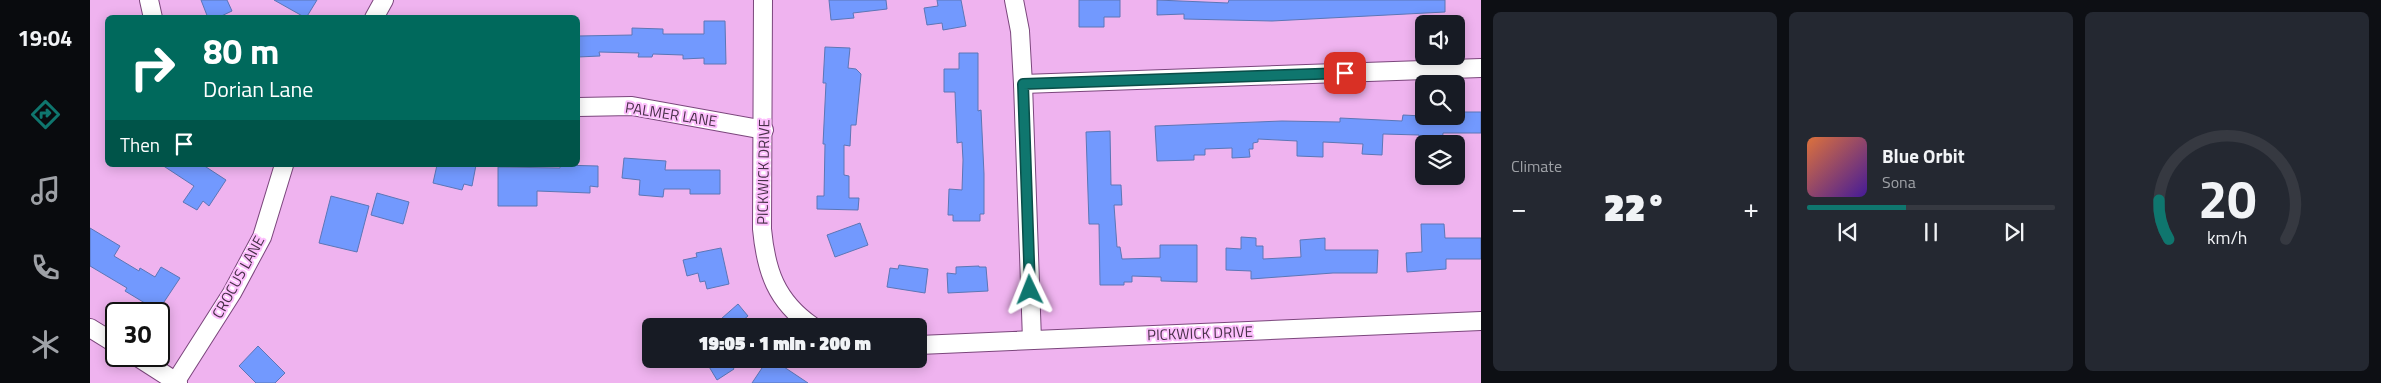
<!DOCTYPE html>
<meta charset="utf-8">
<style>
body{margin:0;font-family:"Titillium Web",sans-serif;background:#242831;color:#f1f3f6;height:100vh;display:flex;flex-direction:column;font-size:19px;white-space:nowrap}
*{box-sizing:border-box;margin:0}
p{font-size:16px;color:#9ea1a6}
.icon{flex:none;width:28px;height:28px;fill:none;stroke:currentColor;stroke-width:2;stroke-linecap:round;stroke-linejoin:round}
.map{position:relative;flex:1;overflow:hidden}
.panel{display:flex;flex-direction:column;gap:12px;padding:12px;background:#0d0f14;width:900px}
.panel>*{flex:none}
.banner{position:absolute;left:15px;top:15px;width:475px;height:152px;border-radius:8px;box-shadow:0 2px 12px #0003;background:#00695c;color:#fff;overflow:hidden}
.tools{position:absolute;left:1325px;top:15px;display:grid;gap:10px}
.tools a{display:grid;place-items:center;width:50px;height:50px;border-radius:8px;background:#171b24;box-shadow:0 2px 12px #0003;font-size:25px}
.speed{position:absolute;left:15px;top:302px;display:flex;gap:10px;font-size:25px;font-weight:700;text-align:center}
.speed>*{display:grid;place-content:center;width:65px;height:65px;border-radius:50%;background:#171b24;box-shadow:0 2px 12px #0003;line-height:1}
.speed .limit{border:2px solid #111;border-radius:8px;background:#fff;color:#111}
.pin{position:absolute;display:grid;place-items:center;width:42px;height:42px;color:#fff;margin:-21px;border-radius:10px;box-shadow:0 2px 8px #0006}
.me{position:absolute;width:55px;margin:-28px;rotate:358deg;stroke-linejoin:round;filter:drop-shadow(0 0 4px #0008)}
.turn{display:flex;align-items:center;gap:18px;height:105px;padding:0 15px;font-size:22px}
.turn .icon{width:65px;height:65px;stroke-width:2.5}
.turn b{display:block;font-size:35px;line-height:42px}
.then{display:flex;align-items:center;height:48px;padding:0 15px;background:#0003;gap:10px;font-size:19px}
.big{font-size:38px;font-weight:800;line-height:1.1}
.panel .card{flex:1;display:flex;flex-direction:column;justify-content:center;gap:8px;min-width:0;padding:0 18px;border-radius:8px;background:#242831}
.panel .dial{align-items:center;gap:0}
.dial svg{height:130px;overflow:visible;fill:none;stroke:#363941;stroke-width:7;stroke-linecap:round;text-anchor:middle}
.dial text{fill:#f1f3f6;stroke:none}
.song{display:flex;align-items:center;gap:15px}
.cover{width:60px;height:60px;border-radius:8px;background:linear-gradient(135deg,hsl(20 70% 55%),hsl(260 70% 35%))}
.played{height:5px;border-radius:2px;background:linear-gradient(90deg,#0f766e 40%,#363941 40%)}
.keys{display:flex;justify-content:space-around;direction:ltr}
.heat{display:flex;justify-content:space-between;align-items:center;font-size:28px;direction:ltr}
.panel .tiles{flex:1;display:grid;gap:12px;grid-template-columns:repeat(3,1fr)}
.trip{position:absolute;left:552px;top:318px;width:285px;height:50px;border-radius:8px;background:#171b24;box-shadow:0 2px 12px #0003;font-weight:800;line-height:50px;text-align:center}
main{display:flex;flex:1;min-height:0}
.dock{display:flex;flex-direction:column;width:90px;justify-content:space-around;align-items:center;background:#090b0e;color:#9ea1a6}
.dock .icon{width:35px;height:35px}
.dock .active{color:#0f766e}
.dock b{font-size:22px;color:#f1f3f6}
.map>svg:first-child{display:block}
</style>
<main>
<nav class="dock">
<b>19:04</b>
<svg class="icon active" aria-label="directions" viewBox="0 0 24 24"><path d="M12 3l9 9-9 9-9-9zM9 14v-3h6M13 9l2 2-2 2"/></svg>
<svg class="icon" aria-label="music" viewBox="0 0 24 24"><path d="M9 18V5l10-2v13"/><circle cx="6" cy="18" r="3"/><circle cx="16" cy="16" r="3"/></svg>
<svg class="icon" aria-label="phone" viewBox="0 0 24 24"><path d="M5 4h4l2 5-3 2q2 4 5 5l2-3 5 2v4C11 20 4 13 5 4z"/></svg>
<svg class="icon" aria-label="climate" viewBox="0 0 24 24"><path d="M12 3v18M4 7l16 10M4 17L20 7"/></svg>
</nav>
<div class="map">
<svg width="1391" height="383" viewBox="0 0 1391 383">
<rect width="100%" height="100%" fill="#efb3ef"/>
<g fill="#7299fe" stroke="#5c76b6">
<path d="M111,0H137L142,11L127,18H118Z"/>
<path d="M184,0H227L216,18Z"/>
<path d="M739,0H796L797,9L763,13L764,18L741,20Z"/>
<path d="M847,0H871L876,26L853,30L852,23L837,25L834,8L848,6Z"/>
<path d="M989,0H1030V17H1014V27H989Z"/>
<path d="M1067,0L1138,3L1139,0H1355V12L1182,21L1094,19V14L1067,15Z"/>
<path d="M614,21H635L636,64H614V58L593,59V55L563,54L562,57H548L549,53L509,52L510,56L488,57V36L542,35V28L573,29V34H614Z"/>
<path d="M735,47L760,48L758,68L766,69L771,74L766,125H761L760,146L754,145V175L759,176V198H769L768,210L727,209V196H734L735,144H733L736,83H733Z"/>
<path d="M869,53H888V111L891,110L894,174V214H890V221H863V215H858L859,189L872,190L873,160L872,142L867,143L865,92H854V69H869Z"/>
<path d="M1372,112H1391V133H1353L1352,144H1329V135L1293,134L1292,155L1272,154L1273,144L1233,142V157L1207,156V141L1168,139V142L1163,143V149H1159L1160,157L1142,158V148L1115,149V155H1104V160L1067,161L1065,126L1192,121L1250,122V118L1312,121L1313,115L1372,118Z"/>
<path d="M1020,131L1021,185H1031L1032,205H1024L1027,247H1030L1032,259L1070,258V245H1107V282L1071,281V277L1042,276V282H1034V285H1010L1009,224H999L996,132Z"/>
<path d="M534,158L576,161L575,170H630V194H600V189H574L573,197L549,195L550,180L532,178Z"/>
<path d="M72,165H113L136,180L119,206L113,201L107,210L93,202L104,186Z"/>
<path d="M347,165H386L382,186L374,184L372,190L343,183Z"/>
<path d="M470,165L508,166V187L500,186V193L447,191V206H408V167L470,168Z"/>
<path d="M287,193L319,202L313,224L281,215Z"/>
<path d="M241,196L279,206L267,252L229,243Z"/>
<path d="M770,223L778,245L745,257L737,235Z"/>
<path d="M1331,224H1354L1355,238H1391V259H1356V269L1317,272L1316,253L1332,252Z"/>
<path d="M0,228L30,246L24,256L49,271L50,268L65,277L71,267L90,278L68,311L35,291L37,288L0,266Z"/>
<path d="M1151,237L1166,238V246H1173V259L1211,257L1210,240L1235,238V250H1288L1287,273H1243L1161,279V271L1136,270V248L1151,249Z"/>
<path d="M631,248L639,284L617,289L615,281L610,282L608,273L597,276L593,260L607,257L606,253Z"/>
<path d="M809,265L838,269L835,293L797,287L800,268L808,269Z"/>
<path d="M889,266V267H896L898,291L858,293L857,273L866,274V267Z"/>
<path d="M648,304L658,316L646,326H623Z"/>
<path d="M168,346L195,373L185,383H166L149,366Z"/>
<path d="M627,359H638L644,369L627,380L618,365Z"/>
<path d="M678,359H696L691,365L718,383H662Z"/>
</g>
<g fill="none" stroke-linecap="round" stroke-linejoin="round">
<g stroke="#7b467c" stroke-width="20">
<g id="street">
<path d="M59,0L63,18"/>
<path d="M673,0L672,229C676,271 686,301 722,326"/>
<path d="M924,0L930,31L933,84L942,340"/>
<path d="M284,18L294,0"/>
<path d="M933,84L1391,68"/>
<path d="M488,107L542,106L674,130"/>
<path d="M0,328L26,344"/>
<path d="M829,345L1391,321"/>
<path d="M46,356L88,383"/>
<path d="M86,381L142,293L172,237L194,165"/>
</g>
</g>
<use href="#street" stroke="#fff" stroke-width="18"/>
</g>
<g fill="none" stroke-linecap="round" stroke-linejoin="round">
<g stroke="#0a4d48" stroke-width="12">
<path id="route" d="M940,290L933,84L1255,73"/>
</g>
<use href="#route" stroke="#0f766e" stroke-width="9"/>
</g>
<g text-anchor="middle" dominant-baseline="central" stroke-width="4" stroke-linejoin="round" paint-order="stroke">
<g font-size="15" fill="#493049" stroke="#fdc0fd">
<text transform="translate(581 114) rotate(9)">PALMER LANE</text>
<text transform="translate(673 172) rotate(-89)">PICKWICK DRIVE</text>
<text transform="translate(148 277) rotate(-61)">CROCUS LANE</text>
<text transform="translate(1110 333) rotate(-2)">PICKWICK DRIVE</text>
</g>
</g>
</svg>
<div class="tools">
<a><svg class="icon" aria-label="sound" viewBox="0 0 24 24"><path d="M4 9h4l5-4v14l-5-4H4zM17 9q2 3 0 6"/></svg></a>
<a><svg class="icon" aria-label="search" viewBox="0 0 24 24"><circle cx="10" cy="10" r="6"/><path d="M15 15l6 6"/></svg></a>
<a><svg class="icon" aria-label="layers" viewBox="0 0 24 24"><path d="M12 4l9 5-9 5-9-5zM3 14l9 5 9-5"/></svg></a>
</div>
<div class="speed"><div class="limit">30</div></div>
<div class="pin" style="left:1255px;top:73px;background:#d93025"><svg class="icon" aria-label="arrive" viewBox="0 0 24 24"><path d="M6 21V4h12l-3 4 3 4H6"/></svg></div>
<svg class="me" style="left:940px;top:290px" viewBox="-20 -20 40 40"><path d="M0-17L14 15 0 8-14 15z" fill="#0f766e" stroke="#fff" stroke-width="4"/></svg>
<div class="trip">19:05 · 1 min · 200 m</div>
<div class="banner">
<div class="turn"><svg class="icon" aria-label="right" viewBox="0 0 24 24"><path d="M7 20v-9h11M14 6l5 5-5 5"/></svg><div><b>80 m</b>Dorian Lane</div></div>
<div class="then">Then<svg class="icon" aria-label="arrive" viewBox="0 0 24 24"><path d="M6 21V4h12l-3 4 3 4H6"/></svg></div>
</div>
</div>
<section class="panel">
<div class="tiles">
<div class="card"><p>Climate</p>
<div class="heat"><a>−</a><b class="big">22°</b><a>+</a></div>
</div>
<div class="card">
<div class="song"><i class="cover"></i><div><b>Blue Orbit</b><p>Sona</p></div></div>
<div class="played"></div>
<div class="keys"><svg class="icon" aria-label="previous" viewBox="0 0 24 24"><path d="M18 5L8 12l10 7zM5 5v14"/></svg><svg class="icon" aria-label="pause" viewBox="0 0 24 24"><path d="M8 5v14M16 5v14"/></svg><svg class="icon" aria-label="next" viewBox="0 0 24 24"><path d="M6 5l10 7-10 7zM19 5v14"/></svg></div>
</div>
<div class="card dial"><svg viewBox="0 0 100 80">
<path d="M14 69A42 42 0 1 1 86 69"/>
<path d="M14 69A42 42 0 0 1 8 45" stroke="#0f766e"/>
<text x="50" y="56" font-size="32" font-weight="700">20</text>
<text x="50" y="72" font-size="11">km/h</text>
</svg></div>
</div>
</section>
</main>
